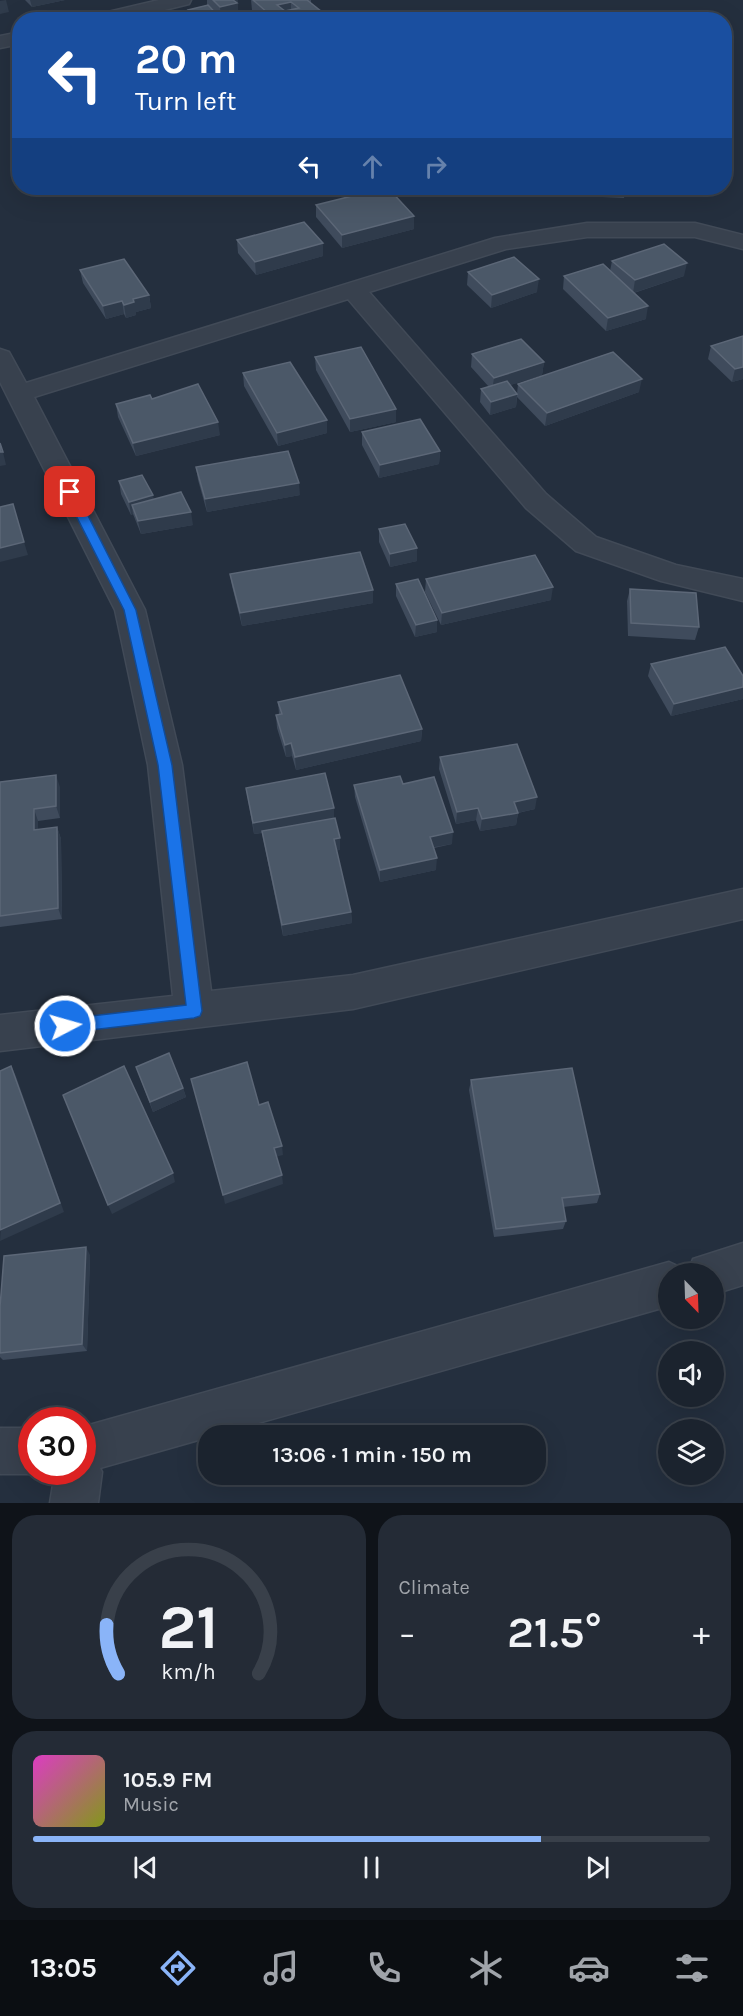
<!DOCTYPE html>
<meta charset="utf-8">
<style>
body{margin:0;font-family:Karla,sans-serif;background:#242b36;color:#f1f3f6;height:100vh;display:flex;flex-direction:column;font-size:22px;white-space:nowrap}
*{box-sizing:border-box;margin:0}
p{font-size:20px;color:#a0a4aa}
.icon{flex:none;width:33px;height:33px;fill:none;stroke:currentColor;stroke-width:2;stroke-linecap:round;stroke-linejoin:round}
.map{position:relative;height:1503px;overflow:hidden}
.sheet{display:flex;flex-direction:column;gap:12px;padding:12px;background:#0f1319;flex:1}
.sheet>*{flex:none}
.guide{position:absolute;left:12px;top:12px;width:720px;height:183px;border-radius:24px;box-shadow:0 6px 24px #0002,0 0 0 2px #39404a;background:#1a4fa0;color:#fff;overflow:hidden}
.needle{width:39px;rotate:157deg}
.fabs{position:absolute;left:658px;top:1263px;display:grid;gap:12px}
.fabs a{display:grid;place-items:center;width:66px;height:66px;border-radius:50%;background:#1b232e;box-shadow:0 6px 24px #0002,0 0 0 2px #39404a;font-size:30px}
.speed{position:absolute;left:18px;top:1407px;display:flex;gap:12px;font-size:30px;font-weight:700;text-align:center}
.speed>*{display:grid;place-content:center;width:78px;height:78px;border-radius:50%;background:#1b232e;box-shadow:0 6px 24px #0002,0 0 0 2px #39404a;line-height:1}
.speed .limit{border:9px solid #d22;background:#fff;color:#111}
.pin{position:absolute;display:grid;place-items:center;width:51px;height:51px;color:#fff;margin:-26px;border-radius:12px;box-shadow:0 3px 9px #0006}
.me{position:absolute;width:66px;margin:-33px;rotate:84deg;stroke-linejoin:round;filter:drop-shadow(0 0 4px #0008)}
.turn{display:flex;align-items:center;gap:21px;height:126px;padding:0 24px;font-size:27px}
.turn .icon{width:78px;height:78px;stroke-width:2.5}
.turn b{display:block;font-size:42px;line-height:51px}
.lanes{display:flex;align-items:center;height:57px;padding:0 24px;background:#0003;justify-content:center;gap:30px;direction:ltr}
.lanes .off{opacity:.35}
.big{font-size:45px;font-weight:600;line-height:1.1}
.sheet .tile{flex:1;display:flex;flex-direction:column;justify-content:center;gap:9px;min-width:0;padding:0 21px;border-radius:24px;background:#242b36}
.sheet .dial{align-items:center;gap:0}
.dial svg{height:156px;overflow:visible;fill:none;stroke:#39404a;stroke-width:7;stroke-linecap:round;text-anchor:middle}
.dial text{fill:#f1f3f6;stroke:none}
.song{display:flex;align-items:center;gap:18px}
.cover{width:72px;height:72px;border-radius:9px;background:linear-gradient(135deg,hsl(310 70% 55%),hsl(70 70% 35%))}
.played{height:6px;border-radius:3px;background:linear-gradient(90deg,#8ab4f8 75%,#39404a 75%)}
.keys{display:flex;justify-content:space-around;direction:ltr}
.heat{display:flex;justify-content:space-between;align-items:center;font-size:33px;direction:ltr}
.sheet .tiles{flex:1;display:grid;gap:12px;grid-template-columns:1fr 1fr}
.tile:last-child{grid-column:span 2}
.trip{position:absolute;left:198px;top:1425px;width:348px;height:60px;border-radius:24px;background:#1b232e;box-shadow:0 6px 24px #0002,0 0 0 2px #39404a;font-weight:600;line-height:60px;text-align:center}
.tab-bar{display:flex;height:96px;justify-content:space-around;align-items:center;background:#0b0e12;color:#a0a4aa}
.tab-bar .icon{width:42px;height:42px}
.tab-bar .selected{color:#8ab4f8}
.tab-bar b{font-size:27px;color:#f1f3f6}
.map>svg:first-child{display:block}
</style>
<div class="map">
<svg width="743" height="1503" viewBox="0 0 743 1503">
<rect width="100%" height="100%" fill="#242f3e"/>
<g fill="none" stroke-linecap="round" stroke-linejoin="round">
<g stroke="#414a57" stroke-width="3">
<g id="street">
<path d="M159,0H191L189,4L124,20H89L91,16Z"/>
<path d="M20,32V44L0,48V36Z"/>
<path d="M587,223H695L743,235V249L695,237H587L506,249L369,292L546,494L596,537L676,565L743,579V601L661,581L576,551L526,508L348,299L34,397L145,610L182,765L211,991L353,975L743,889V919L353,1009L0,1051V1015L173,996L148,765L115,610L0,382V349L9,352L26,383L495,238Z"/>
<path d="M743,1243V1285L714,1294V1274H687L693,1259Z"/>
<path d="M669,1262L684,1269L686,1274H669V1306L100,1468L102,1472L98,1503H50L55,1472H82V1427Z"/>
<path d="M0,1428H32V1472H39L32,1474H0Z"/>
</g>
</g>
<use href="#street" fill="#38414e" fill-rule="evenodd"/>
</g>
<g fill="#3f4b5c">
<path d="M25,0H65L32,7Z"/>
<path d="M207,0H238V9L237,10V15L222,19V20H189L188,10L207,6Z"/>
<path d="M251,0H311V3L322,20H263L252,10Z"/>
<path d="M601,188H626L624,198L602,197Z"/>
<path d="M316,205L414,216V229L342,248L316,217Z"/>
<path d="M237,240L323,256L256,275L238,253Z"/>
<path d="M612,261L684,276L634,293L646,319L606,331L563,289L564,276L610,271Z"/>
<path d="M80,270L149,295L151,308L136,312V315L126,318L124,314L106,319L83,283Z"/>
<path d="M468,272L537,292L491,308L467,285Z"/>
<path d="M743,336V379L732,382L708,359L711,346Z"/>
<path d="M472,354L544,362L542,375L510,385L517,394L518,384L639,392L545,426L517,397L516,407L490,415L480,402L481,389L489,387L471,367Z"/>
<path d="M315,357L396,422L350,432L316,370Z"/>
<path d="M243,373L327,420V433L278,446L244,386Z"/>
<path d="M152,399L220,435L136,456L118,417L116,404Z"/>
<path d="M362,432L440,451L439,464L379,478L362,445Z"/>
<path d="M196,467L300,495L207,512L198,480Z"/>
<path d="M119,481L153,495V499L193,525L141,534L133,514L131,515L121,494Z"/>
<path d="M379,529L417,561L390,567L379,542Z"/>
<path d="M230,574L373,590V603L242,626L232,586Z"/>
<path d="M426,579L551,600L441,625L425,592Z"/>
<path d="M396,584L437,632L415,637L396,596Z"/>
<path d="M630,589L699,627L695,640L628,636L627,601Z"/>
<path d="M651,664L743,676V699L671,716L648,676Z"/>
<path d="M278,702L422,729L421,741L296,770L292,756L286,757L277,728L276,715L279,714Z"/>
<path d="M440,757L535,809L518,813L516,825L480,831L476,820L456,824L439,769Z"/>
<path d="M0,782L60,787V818L38,821V830L57,827L61,839L62,919L0,927Z"/>
<path d="M403,784L452,844L434,848L436,870L380,882L355,797L354,785Z"/>
<path d="M246,788L334,808V818L340,850H336L351,912L352,923L283,936L264,843L262,833L254,834Z"/>
<path d="M136,1067L183,1088L186,1097L153,1112Z"/>
<path d="M471,1080L600,1194L597,1203L563,1207L566,1221L563,1229L494,1237L469,1090Z"/>
<path d="M90,1255L87,1351L3,1360L0,1357V1307Z"/>
</g>
<g fill="#2f3b4b">
<path d="M6,0L9,12L0,14V1Z"/>
<path d="M30,0H65L32,7Z"/>
<path d="M232,0H238V9L237,10V15L221,19L220,7Z"/>
<path d="M291,2V13L278,17L277,5Z"/>
<path d="M322,12V20H292Z"/>
<path d="M414,216V229L342,248V235Z"/>
<path d="M323,243V256L256,275L255,262Z"/>
<path d="M687,263L684,276L633,293L635,280Z"/>
<path d="M539,279L537,292L491,308L492,295Z"/>
<path d="M149,295L151,308L136,312V315L126,318L124,305L133,299Z"/>
<path d="M122,301L124,314L106,319L103,306Z"/>
<path d="M648,306L646,319L606,331L608,318Z"/>
<path d="M544,362L542,375L492,391L494,378Z"/>
<path d="M743,367V379L732,382L735,369Z"/>
<path d="M642,379L639,392L545,426L547,413Z"/>
<path d="M517,394L516,407L490,415L491,402Z"/>
<path d="M396,409V422L350,432V419Z"/>
<path d="M327,420V433L278,446L277,433Z"/>
<path d="M218,422L220,435L136,456L133,443Z"/>
<path d="M440,451L439,464L379,478L380,465Z"/>
<path d="M0,452H3L6,465L0,466Z"/>
<path d="M299,483L300,495L207,512L205,499Z"/>
<path d="M153,495L155,508L132,505L133,514L131,515L129,502Z"/>
<path d="M191,512L193,525L141,534L138,521Z"/>
<path d="M24,542L28,555L0,562V548Z"/>
<path d="M417,548V561L390,567V554Z"/>
<path d="M553,587L551,600L441,625L442,613Z"/>
<path d="M373,590V603L242,626L240,613Z"/>
<path d="M437,620V632L415,637L416,625Z"/>
<path d="M743,687V699L671,716L674,704Z"/>
<path d="M422,729L421,741L296,770L295,757Z"/>
<path d="M291,743L292,756L286,757L285,745Z"/>
<path d="M56,775L60,787V818L56,806Z"/>
<path d="M537,797L535,809L512,814L514,802Z"/>
<path d="M334,808V819L254,834L253,823Z"/>
<path d="M478,808L476,820L456,824L457,812Z"/>
<path d="M34,809L38,821V842L34,830Z"/>
<path d="M518,813L516,825L480,831L482,819Z"/>
<path d="M57,827L61,839L62,919L58,908Z"/>
<path d="M453,832L452,844L429,848L430,837Z"/>
<path d="M340,838V850L334,851V839Z"/>
<path d="M437,858L436,870L380,882V870Z"/>
<path d="M351,912L352,923L283,936L282,925Z"/>
<path d="M11,1066L16,1076L64,1212L0,1241Z"/>
<path d="M183,1088L186,1097L153,1112L150,1102Z"/>
<path d="M282,1146L283,1155L275,1157L274,1148Z"/>
<path d="M173,1173L175,1182L112,1214L108,1205Z"/>
<path d="M282,1175L283,1184L225,1204L223,1195Z"/>
<path d="M86,1247L90,1255L87,1351L82,1344Z"/>
</g>
<g fill="#4b5868" stroke="#5c6777" stroke-width="1.5" fill-rule="evenodd">
<path d="M213,0H233L237,3L220,7Z"/>
<path d="M253,0H307L322,12L292,20H276ZM291,2L299,8L285,11L277,5Z"/>
<path d="M208,5L222,20H197L188,10Z"/>
<path d="M157,15L161,20L139,19Z"/>
<path d="M178,16L182,20H163Z"/>
<path d="M384,188H388L414,216L342,235L316,205Z"/>
<path d="M304,222L323,243L255,262L237,240Z"/>
<path d="M664,244L687,263L635,280L612,261Z"/>
<path d="M514,257L539,279L492,295L468,272Z"/>
<path d="M124,259L149,295L133,299L134,302L124,305L122,301L103,306L80,270Z"/>
<path d="M603,264L648,306L608,318L564,276Z"/>
<path d="M743,336V367L735,369L711,346Z"/>
<path d="M521,339L544,362L494,378L472,354Z"/>
<path d="M361,347L396,409L350,419L315,357Z"/>
<path d="M613,352L642,379L547,413L518,384Z"/>
<path d="M290,362L327,420L277,433L243,373Z"/>
<path d="M507,381L517,394L491,402L481,389Z"/>
<path d="M198,384L218,422L133,443L116,404L150,395L152,399Z"/>
<path d="M420,419L440,451L380,465L362,432Z"/>
<path d="M0,443L3,452H0Z"/>
<path d="M288,451L299,483L205,499L196,467Z"/>
<path d="M142,475L153,495L129,502L119,481Z"/>
<path d="M181,492L191,512L138,521L132,505Z"/>
<path d="M13,504L24,542L0,548V507Z"/>
<path d="M405,524L417,548L390,554L379,529Z"/>
<path d="M360,552L373,590L240,613L230,574Z"/>
<path d="M535,555L553,587L442,613L426,579Z"/>
<path d="M418,579L437,620L416,625L396,584Z"/>
<path d="M630,589L696,593L699,627L631,623Z"/>
<path d="M725,647L743,676V687L674,704L651,664Z"/>
<path d="M400,675L422,729L295,757L291,743L285,745L276,715L282,714L278,702Z"/>
<path d="M517,744L537,797L514,802L518,813L482,819L478,808L457,812L440,757Z"/>
<path d="M325,773L334,808L253,823L246,788Z"/>
<path d="M56,775V806L34,809V830L57,827L58,908L0,916V782Z"/>
<path d="M400,776L403,784L434,777L453,832L430,837L437,858L380,870L354,785Z"/>
<path d="M335,818L340,838L334,839L351,912L282,925L262,831Z"/>
<path d="M169,1053L183,1088L150,1102L136,1067Z"/>
<path d="M247,1062L259,1105L268,1102L282,1146L274,1148L282,1175L223,1195L191,1079Z"/>
<path d="M11,1066L60,1203L0,1230V1071Z"/>
<path d="M124,1066L173,1173L108,1205L63,1095Z"/>
<path d="M572,1068L600,1194L562,1198L566,1221L496,1229L471,1080Z"/>
<path d="M86,1247L82,1344L0,1353V1307L4,1256Z"/>
</g>
<path fill="#1a73e8" stroke="#114b97" stroke-width="1.5" d="M70,488L76,492L136,610L172,765L202,1011L200,1016L194,1018L65,1033L59,1031L57,1026L59,1021L65,1019L186,1005L158,765L124,610L64,492Z"/>
</svg>
<div class="fabs">
<a><svg class="needle" viewBox="-14 -14 28 28"><path d="M0-13l5 13h-10z" fill="#e53935"/><path d="M0 13l5-13h-10z" fill="#a0a4aa"/></svg></a>
<a><svg class="icon" aria-label="sound" viewBox="0 0 24 24"><path d="M4 9h4l5-4v14l-5-4H4zM17 9q2 3 0 6"/></svg></a>
<a><svg class="icon" aria-label="layers" viewBox="0 0 24 24"><path d="M12 4l9 5-9 5-9-5zM3 14l9 5 9-5"/></svg></a>
</div>
<div class="speed"><div class="limit">30</div></div>
<div class="pin" style="left:70px;top:492px;background:#d93025"><svg class="icon" aria-label="arrive" viewBox="0 0 24 24"><path d="M6 21V4h12l-3 4 3 4H6"/></svg></div>
<svg class="me" style="left:65px;top:1026px" viewBox="-20 -20 40 40"><circle r="17" fill="#1a73e8" stroke="#fff" stroke-width="3"/><path d="M0-11L8 9 0 5-8 9z" fill="#fff"/></svg>
<div class="trip">13:06 · 1 min · 150 m</div>
<div class="guide">
<div class="turn"><svg class="icon" aria-label="left" viewBox="0 0 24 24"><path d="M17 20v-9H6M10 6l-5 5 5 5"/></svg><div><b>20 m</b>Turn left</div></div>
<div class="lanes"><svg class="icon" aria-label="left" viewBox="0 0 24 24"><path d="M17 20v-9H6M10 6l-5 5 5 5"/></svg><svg class="icon off" aria-label="ahead" viewBox="0 0 24 24"><path d="M12 20V5M6 11l6-6 6 6"/></svg><svg class="icon off" aria-label="right" viewBox="0 0 24 24"><path d="M7 20v-9h11M14 6l5 5-5 5"/></svg></div>
</div>
</div>
<section class="sheet">
<div class="tiles">
<div class="tile dial"><svg viewBox="0 0 100 80">
<path d="M14 69A42 42 0 1 1 86 69"/>
<path d="M14 69A42 42 0 0 1 8 44" stroke="#8ab4f8"/>
<text x="50" y="56" font-size="32" font-weight="700">21</text>
<text x="50" y="72" font-size="11">km/h</text>
</svg></div>
<div class="tile"><p>Climate</p>
<div class="heat"><a>−</a><b class="big">21.5°</b><a>+</a></div>
</div>
<div class="tile">
<div class="song"><i class="cover"></i><div><b>105.9 FM</b><p>Music</p></div></div>
<div class="played"></div>
<div class="keys"><svg class="icon" aria-label="previous" viewBox="0 0 24 24"><path d="M18 5L8 12l10 7zM5 5v14"/></svg><svg class="icon" aria-label="pause" viewBox="0 0 24 24"><path d="M8 5v14M16 5v14"/></svg><svg class="icon" aria-label="next" viewBox="0 0 24 24"><path d="M6 5l10 7-10 7zM19 5v14"/></svg></div>
</div>
</div>
</section>
<nav class="tab-bar">
<b>13:05</b>
<svg class="icon selected" aria-label="directions" viewBox="0 0 24 24"><path d="M12 3l9 9-9 9-9-9zM9 14v-3h6M13 9l2 2-2 2"/></svg>
<svg class="icon" aria-label="music" viewBox="0 0 24 24"><path d="M9 18V5l10-2v13"/><circle cx="6" cy="18" r="3"/><circle cx="16" cy="16" r="3"/></svg>
<svg class="icon" aria-label="phone" viewBox="0 0 24 24"><path d="M5 4h4l2 5-3 2q2 4 5 5l2-3 5 2v4C11 20 4 13 5 4z"/></svg>
<svg class="icon" aria-label="climate" viewBox="0 0 24 24"><path d="M12 3v18M4 7l16 10M4 17L20 7"/></svg>
<svg class="icon" aria-label="car" viewBox="0 0 24 24"><path d="M5 17H2v-5l4-1 3-4h7l3 4 3 1v5h-3M9 17h6M6 11h13"/><circle cx="7" cy="17" r="2"/><circle cx="17" cy="17" r="2"/></svg>
<svg class="icon" aria-label="filters" viewBox="0 0 24 24"><path d="M4 7h16M4 17h16"/><circle cx="9" cy="7" r="2"/><circle cx="15" cy="17" r="2"/></svg>
</nav>
